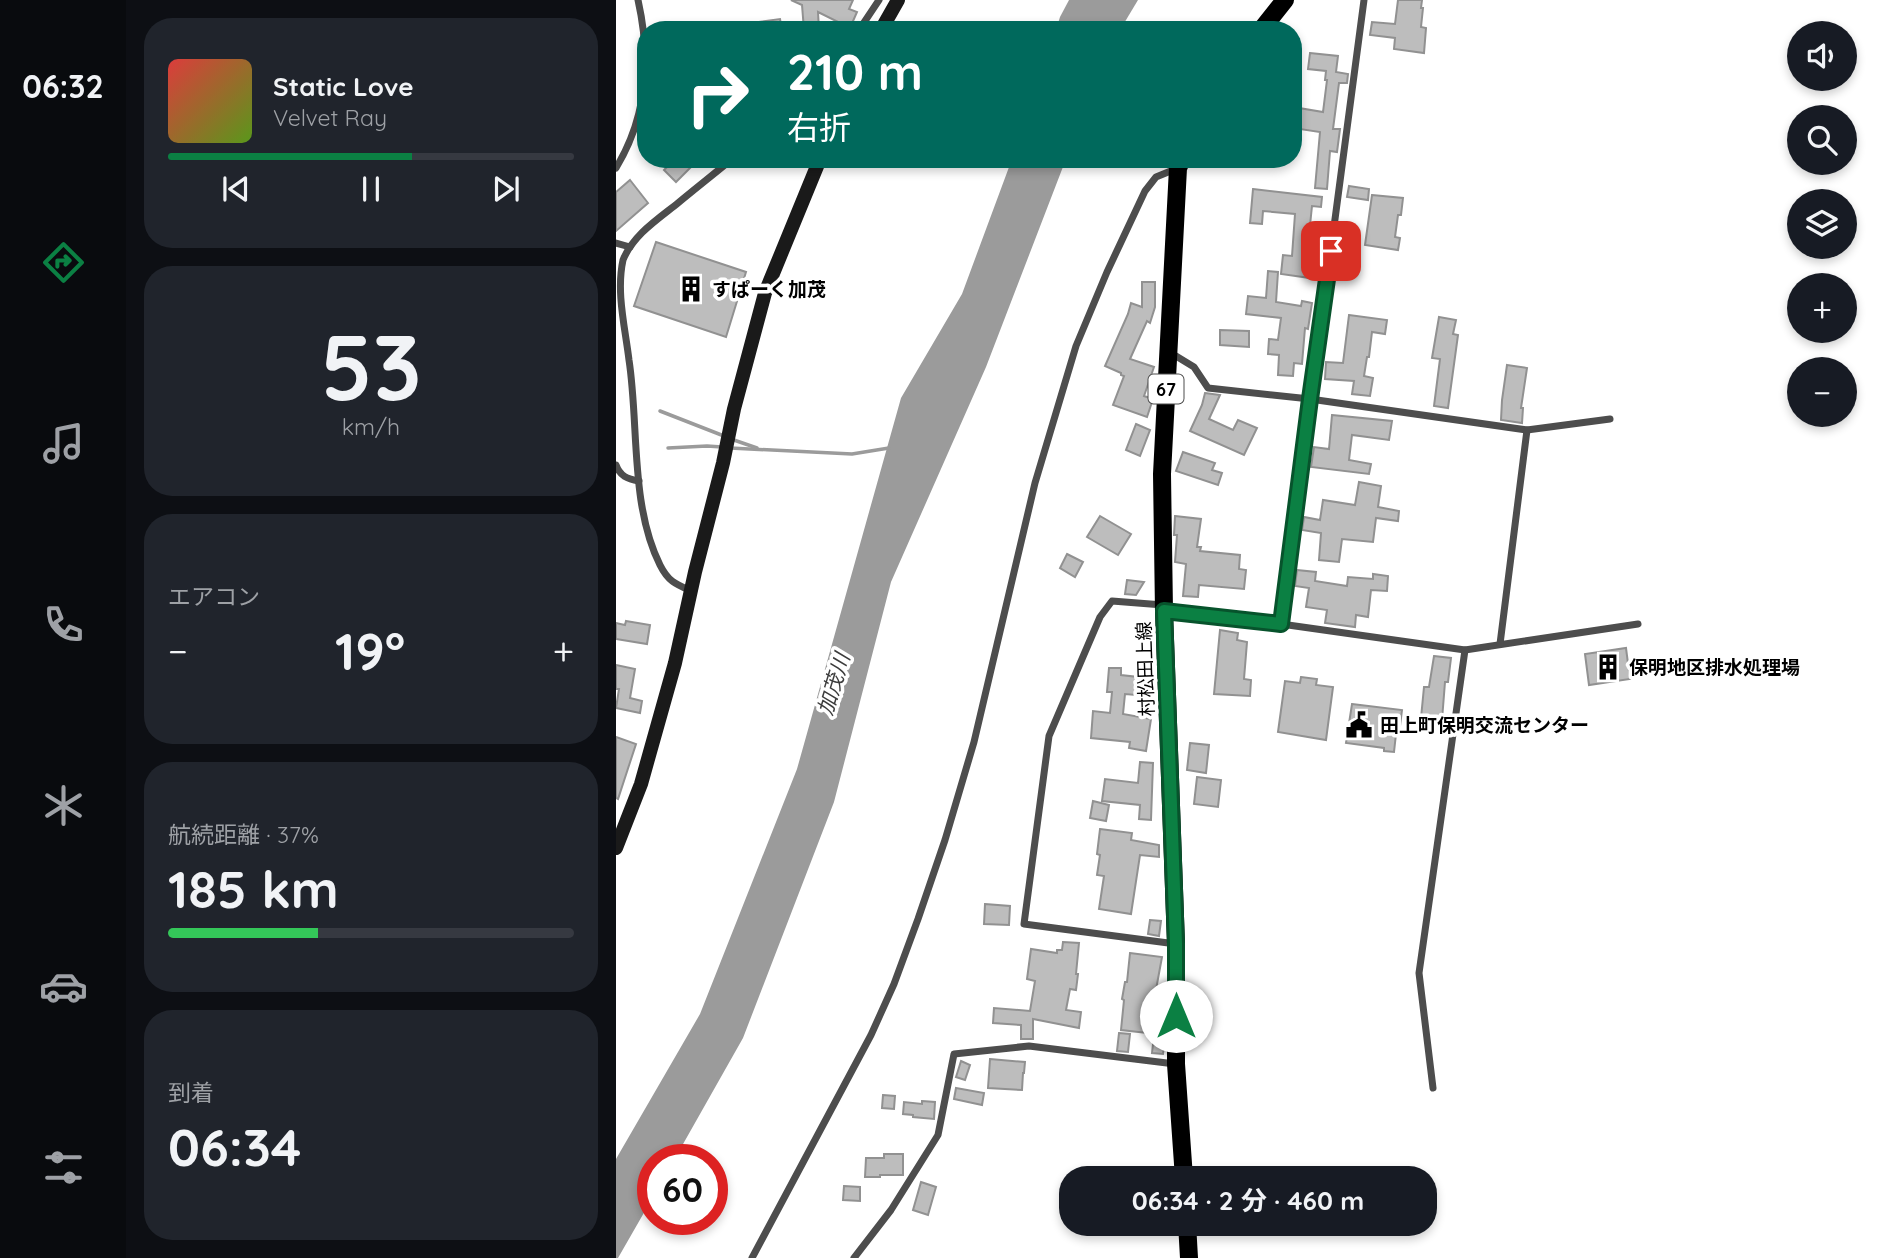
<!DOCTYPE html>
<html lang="ja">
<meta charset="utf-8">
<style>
body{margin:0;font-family:Quicksand,"Noto Sans JP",sans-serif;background:#20242c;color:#f1f3f6;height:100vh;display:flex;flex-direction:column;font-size:26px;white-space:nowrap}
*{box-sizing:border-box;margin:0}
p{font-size:23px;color:#9ea1a6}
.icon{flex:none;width:38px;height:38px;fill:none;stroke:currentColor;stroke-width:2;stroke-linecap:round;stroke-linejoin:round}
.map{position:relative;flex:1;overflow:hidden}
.sheet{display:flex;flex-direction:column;gap:18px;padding:18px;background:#0d0f14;width:490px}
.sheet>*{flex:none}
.guide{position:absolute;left:21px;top:21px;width:665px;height:147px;border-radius:28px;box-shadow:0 4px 10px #0003;background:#00695c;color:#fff;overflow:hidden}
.controls{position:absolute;left:1171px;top:21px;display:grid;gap:14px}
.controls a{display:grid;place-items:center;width:70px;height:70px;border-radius:50%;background:#171b24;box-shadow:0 4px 10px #0003;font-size:35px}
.speed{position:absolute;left:21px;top:1144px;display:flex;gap:14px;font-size:35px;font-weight:700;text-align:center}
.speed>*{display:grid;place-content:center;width:91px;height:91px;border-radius:50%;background:#171b24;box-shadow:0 4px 10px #0003;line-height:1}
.speed .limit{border:10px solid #d22;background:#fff;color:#111}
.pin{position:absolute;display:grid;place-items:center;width:60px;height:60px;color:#fff;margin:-30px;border-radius:14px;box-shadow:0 4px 10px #0006}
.me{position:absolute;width:77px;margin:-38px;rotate:0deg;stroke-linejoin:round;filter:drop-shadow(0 0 5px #0008)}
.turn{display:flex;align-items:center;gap:24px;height:147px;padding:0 35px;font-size:32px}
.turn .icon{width:91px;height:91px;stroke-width:2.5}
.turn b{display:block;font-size:49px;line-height:60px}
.big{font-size:52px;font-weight:700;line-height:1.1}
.sheet .card{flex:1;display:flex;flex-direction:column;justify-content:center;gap:10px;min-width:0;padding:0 24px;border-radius:28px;background:#20242c}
.sheet .dial{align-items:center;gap:0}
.dial b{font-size:91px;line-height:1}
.song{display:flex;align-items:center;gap:21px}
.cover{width:84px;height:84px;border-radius:10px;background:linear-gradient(135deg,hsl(0 70% 55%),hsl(90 70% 35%))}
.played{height:7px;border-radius:4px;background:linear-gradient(90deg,#0b8043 60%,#363941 60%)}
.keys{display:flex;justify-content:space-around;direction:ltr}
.heat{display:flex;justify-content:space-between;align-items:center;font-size:38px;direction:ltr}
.charge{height:10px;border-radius:5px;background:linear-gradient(90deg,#34c759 37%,#363941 0)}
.trip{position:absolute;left:443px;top:1166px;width:378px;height:70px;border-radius:28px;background:#171b24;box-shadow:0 4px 10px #0003;font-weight:700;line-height:70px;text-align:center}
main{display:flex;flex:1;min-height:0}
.tabs{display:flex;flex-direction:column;width:126px;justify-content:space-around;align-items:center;background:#090b0e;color:#9ea1a6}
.tabs .icon{width:49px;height:49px}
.tabs .on{color:#0b8043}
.tabs b{font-size:32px;color:#f1f3f6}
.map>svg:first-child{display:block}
</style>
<main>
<nav class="tabs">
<b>06:32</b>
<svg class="icon on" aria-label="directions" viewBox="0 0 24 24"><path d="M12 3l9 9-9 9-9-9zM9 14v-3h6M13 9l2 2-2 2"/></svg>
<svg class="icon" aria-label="music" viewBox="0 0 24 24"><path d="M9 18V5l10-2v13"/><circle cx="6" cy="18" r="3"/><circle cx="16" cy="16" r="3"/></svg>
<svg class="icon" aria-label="phone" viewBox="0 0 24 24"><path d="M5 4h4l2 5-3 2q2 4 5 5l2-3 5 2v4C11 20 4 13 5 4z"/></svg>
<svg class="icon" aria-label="climate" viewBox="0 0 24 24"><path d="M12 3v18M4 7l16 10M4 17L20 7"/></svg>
<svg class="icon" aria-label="car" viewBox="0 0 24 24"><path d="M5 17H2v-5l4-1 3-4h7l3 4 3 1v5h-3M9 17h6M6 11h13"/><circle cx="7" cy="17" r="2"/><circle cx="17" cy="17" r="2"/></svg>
<svg class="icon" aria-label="filters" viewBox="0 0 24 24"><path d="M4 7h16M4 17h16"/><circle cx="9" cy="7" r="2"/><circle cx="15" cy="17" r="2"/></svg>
</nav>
<section class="sheet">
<div class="card">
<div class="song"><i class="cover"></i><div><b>Static Love</b><p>Velvet Ray</p></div></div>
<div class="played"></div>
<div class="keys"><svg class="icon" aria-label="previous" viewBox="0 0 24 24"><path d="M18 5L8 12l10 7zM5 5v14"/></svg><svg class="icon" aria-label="pause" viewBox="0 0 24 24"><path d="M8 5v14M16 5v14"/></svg><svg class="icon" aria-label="next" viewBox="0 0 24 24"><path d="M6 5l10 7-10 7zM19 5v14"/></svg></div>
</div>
<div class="card dial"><b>53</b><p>km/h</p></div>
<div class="card"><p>エアコン</p>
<div class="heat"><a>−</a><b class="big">19°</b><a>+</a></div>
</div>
<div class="card"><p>航続距離 · 37%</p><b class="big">185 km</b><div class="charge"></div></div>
<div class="card"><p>到着</p><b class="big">06:34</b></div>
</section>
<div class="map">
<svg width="1262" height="1258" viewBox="0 0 1262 1258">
<rect width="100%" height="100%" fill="#fff"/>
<g fill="#9b9b9b">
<path d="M453,0H522L504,30H440L444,17Z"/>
<path d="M396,159H450L370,367L275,582L218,802L127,1038L58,1160H37V1197L2,1258H0V1159L84,1014L181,769L285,398L346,294Z"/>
</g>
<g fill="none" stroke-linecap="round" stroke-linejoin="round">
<g stroke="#9b9b9b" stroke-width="3.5">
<path d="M44,411L108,436"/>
<path d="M115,439L141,448"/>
<path d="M52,448L91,446L106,447"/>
<path d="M114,448L236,454L273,448"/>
</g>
</g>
<g fill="#bdbdbd" stroke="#919191" stroke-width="2">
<path d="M175,0H237L233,9L241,12L234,28L202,12L203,30H188L186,5Z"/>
<path d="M782,0H806L805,8H807L805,27L810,28L808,53L778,49L779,38L754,35L756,22L779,24Z"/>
<path d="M164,19L166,30H136L135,23Z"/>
<path d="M694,53L722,56L720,72L732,74L731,83H723L717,129H724L721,152L714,151L711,189L699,188L704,132L677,128V107L707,112L711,80H709L710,71L692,69Z"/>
<path d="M59,159H71L77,165L60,182L48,170Z"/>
<path d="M14,180L32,203L0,231V192Z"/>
<path d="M733,186L753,189L752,200L731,197Z"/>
<path d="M637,189L706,197L705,207L696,206L693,235L704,236L703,252L697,251L694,278L665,274L667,255L676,256L679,214L647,211L646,224L634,223Z"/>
<path d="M756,195L787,198L785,215H782L779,237L784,238L782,250L749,245Z"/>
<path d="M40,242L130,272L110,337L18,306Z"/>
<path d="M652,271L662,272L660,302L685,306L686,301L696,303L692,329L689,328L686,364L678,363L677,376L662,375L663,355L652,354L653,339L662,340L665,318L630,314L632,296L650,298Z"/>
<path d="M526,282H539V307L534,323L531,321L514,359L538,367L528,396L537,399L531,417L497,405L508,376L505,375V373L489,366L512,314L515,303L526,307Z"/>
<path d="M733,315L771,320L769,334L756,332L753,357H751L748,376L757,378L754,396L736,394L738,381L709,379L710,362L727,363Z"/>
<path d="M823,317L840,320L837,334L842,335L832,408L818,406L824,359L816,358Z"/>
<path d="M604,330L633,331V347L604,345Z"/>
<path d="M891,365L911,368L905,408H907L906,423L885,420L886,400Z"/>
<path d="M589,393L604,395L593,419L617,430L622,420L641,428L628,455L574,431L586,405Z"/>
<path d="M716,415L776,421L773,440L736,435L733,460L755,464L753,474L695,467L698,447L713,449Z"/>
<path d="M520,424L534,430L524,456L510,450Z"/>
<path d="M567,452L599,463L596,470L606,473L602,485L560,471Z"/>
<path d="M743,482L765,486L762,507L783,511L782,521L760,518L757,542L726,539L723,562L703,560L705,533L686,530L688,517L704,520L707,500L739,505Z"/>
<path d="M484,516L515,534L502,555L471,537Z"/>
<path d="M559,516L585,519L581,547H585L584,551L624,555L623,569L630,570L628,589L583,585L582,597L567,596L570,564L559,562L561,535H558Z"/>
<path d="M451,554L467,562L459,577L444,568Z"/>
<path d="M681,570L700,572L699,581L731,586L732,577L757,579V574L772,576L771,591L755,590L752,617L740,615L739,627L709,623L711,610L690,607L693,588L679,586Z"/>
<path d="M511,580L528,582L520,595L509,594Z"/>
<path d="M10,621L34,625L31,644L0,639V623L9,625Z"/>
<path d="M604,630L622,633L621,640L631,642L628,679L635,680L634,696L598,694Z"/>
<path d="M1010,648L1014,679L973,685L969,654Z"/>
<path d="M818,656L835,658L832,682H829L826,720L805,718L808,687H813Z"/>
<path d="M0,665L19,669L14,698L26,701L24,713L0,708L3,689H0Z"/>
<path d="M493,668H505V675L522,677L520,695L509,694L507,714L535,719L530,751L513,748L514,742L475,738L477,711L494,713L496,692H491Z"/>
<path d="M685,677L701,679L700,685L717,687L710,740L662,732L669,681L684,683Z"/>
<path d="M736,704L786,710L783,734H780L778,752L768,751V748L730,743Z"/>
<path d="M0,737L20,744L2,799L0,798Z"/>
<path d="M574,743L593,745L590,773L571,770Z"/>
<path d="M524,762L537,763L535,820L523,819L524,805L486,801L489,779L522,783Z"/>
<path d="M581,777L605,780L602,807L578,804Z"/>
<path d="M477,801L493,805L490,821L474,818Z"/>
<path d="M484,829L516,833L515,840L543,845V857L524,855L515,914L483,909L488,876L481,875L484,855L481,854Z"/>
<path d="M369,904L394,906L393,925L368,924Z"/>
<path d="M534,920L545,921L543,936L532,934Z"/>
<path d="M447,942L463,943L460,974H462L460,990L454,989L450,1010L465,1012L463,1028L417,1019V1039H405V1025L377,1023L378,1008L414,1011L419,981L411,979L415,949L441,953V950H446Z"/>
<path d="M514,953L546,957L539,995L545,996L540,1034L505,1030L508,1000L506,999L509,982H511Z"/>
<path d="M503,1033L514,1034L512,1052L501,1051Z"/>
<path d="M538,1035L549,1036L547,1054L536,1053Z"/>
<path d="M374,1059L409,1062L408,1073H407L406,1090L372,1088Z"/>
<path d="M345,1061L354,1065L349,1080L340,1077Z"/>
<path d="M340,1088L368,1093L366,1105L338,1099Z"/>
<path d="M267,1095L279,1096L278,1109L266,1108Z"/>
<path d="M306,1101L319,1102L318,1119L297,1117V1115L287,1114L288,1102L306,1104Z"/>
<path d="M268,1154H287V1175H264V1177H249L250,1158H268Z"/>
<path d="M305,1182L320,1187L312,1215L297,1210Z"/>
<path d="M228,1186L244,1187V1201L227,1200Z"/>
</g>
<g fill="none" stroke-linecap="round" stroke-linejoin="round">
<g stroke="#4d4d4d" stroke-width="7">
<path d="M243,30L263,0"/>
<path d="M0,168C31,117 35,58 22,0"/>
<path d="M0,243L14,247"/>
<path d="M555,353L578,367L592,388L694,399L911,430L994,419"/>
<path d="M0,465C4,476 11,479 23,481"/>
<path d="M75,591C59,584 52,581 44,565C14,505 23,425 13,360C9,327 0,292 7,260C17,235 42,219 62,203C80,188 98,174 116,159"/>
<path d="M547,605L496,601L484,617L433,736L408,924L560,944"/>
<path d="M549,611L665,624L849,650L1022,624"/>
<path d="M665,624C692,416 722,208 748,0"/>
<path d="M884,644L911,430"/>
<path d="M817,1088L803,973L849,650"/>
<path d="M136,1258L255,1035L278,984L302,919L329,840L358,742L419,483L460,346L491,272L529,191L540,177L562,168"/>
<path d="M238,1258L275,1210L322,1135L338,1054L413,1046L559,1064"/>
</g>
<g stroke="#1a1a1a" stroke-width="14">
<path d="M265,30L282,0"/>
<path d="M0,848L25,784L59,663L79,572L107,463L118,409L149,293L204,159"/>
</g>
<g stroke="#000" stroke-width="18">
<path d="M645,30L669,0"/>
<path d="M566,159L562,168L546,474L548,611L560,944V1064L568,1178"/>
<path d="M571,1223L573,1258"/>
</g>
</g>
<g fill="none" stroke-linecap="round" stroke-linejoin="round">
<g stroke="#07532c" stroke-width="18">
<path id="route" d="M560,1016V944L548,611L665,624L694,399L715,251"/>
</g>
<use href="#route" stroke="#0b8043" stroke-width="12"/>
</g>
<defs>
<g id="building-bare" transform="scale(2.1)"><path d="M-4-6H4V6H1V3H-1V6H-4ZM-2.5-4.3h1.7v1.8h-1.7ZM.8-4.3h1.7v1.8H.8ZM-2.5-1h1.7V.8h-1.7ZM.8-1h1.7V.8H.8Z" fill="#000" stroke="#fff" stroke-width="2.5" paint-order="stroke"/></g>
<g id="civic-bare" transform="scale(2.1)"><path d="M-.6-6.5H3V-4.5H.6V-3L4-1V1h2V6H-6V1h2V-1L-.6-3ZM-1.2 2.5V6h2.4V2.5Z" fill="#000" stroke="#fff" stroke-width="2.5" paint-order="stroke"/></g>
</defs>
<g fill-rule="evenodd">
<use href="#building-bare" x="75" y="289"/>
<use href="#building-bare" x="992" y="667"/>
<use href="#civic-bare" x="743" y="725"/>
</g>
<g text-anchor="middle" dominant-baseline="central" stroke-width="7" stroke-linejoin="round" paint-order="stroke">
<rect fill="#fff" stroke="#4c4c4c" stroke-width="2" x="532.5" y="374.5" width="35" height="29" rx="5"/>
<g font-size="18" font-weight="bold" fill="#000">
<text x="550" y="389">67</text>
</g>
<g font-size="19" font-weight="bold" fill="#000" stroke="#fff" text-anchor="start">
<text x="96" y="289">すぱーく加茂</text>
<text x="1013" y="667">保明地区排水処理場</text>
<text x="764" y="725">田上町保明交流センター</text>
</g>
<g font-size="19" fill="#000" stroke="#fff">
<text transform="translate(529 669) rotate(-92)">村松田上線</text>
</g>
<g font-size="21" font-style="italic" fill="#3c3c3c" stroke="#fff">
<text transform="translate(217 684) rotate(-73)">加茂川</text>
</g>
</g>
</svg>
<div class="controls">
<a><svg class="icon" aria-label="sound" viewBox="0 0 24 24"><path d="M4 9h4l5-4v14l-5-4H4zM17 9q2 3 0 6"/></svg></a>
<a><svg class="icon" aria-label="search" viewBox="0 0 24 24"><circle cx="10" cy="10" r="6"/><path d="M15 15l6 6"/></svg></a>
<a><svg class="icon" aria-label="layers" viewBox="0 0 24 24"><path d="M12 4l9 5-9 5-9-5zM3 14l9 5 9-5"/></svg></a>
<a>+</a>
<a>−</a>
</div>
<div class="speed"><div class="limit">60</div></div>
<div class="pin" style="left:715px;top:251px;background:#d93025"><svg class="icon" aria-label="arrive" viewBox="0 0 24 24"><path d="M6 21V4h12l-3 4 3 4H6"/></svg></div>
<svg class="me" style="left:560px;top:1016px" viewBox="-20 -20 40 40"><circle r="19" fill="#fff"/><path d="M0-13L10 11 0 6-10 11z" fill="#0b8043"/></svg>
<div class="trip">06:34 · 2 分 · 460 m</div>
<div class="guide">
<div class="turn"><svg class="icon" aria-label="right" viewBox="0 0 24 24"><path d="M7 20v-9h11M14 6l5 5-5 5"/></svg><div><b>210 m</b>右折</div></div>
</div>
</div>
</main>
